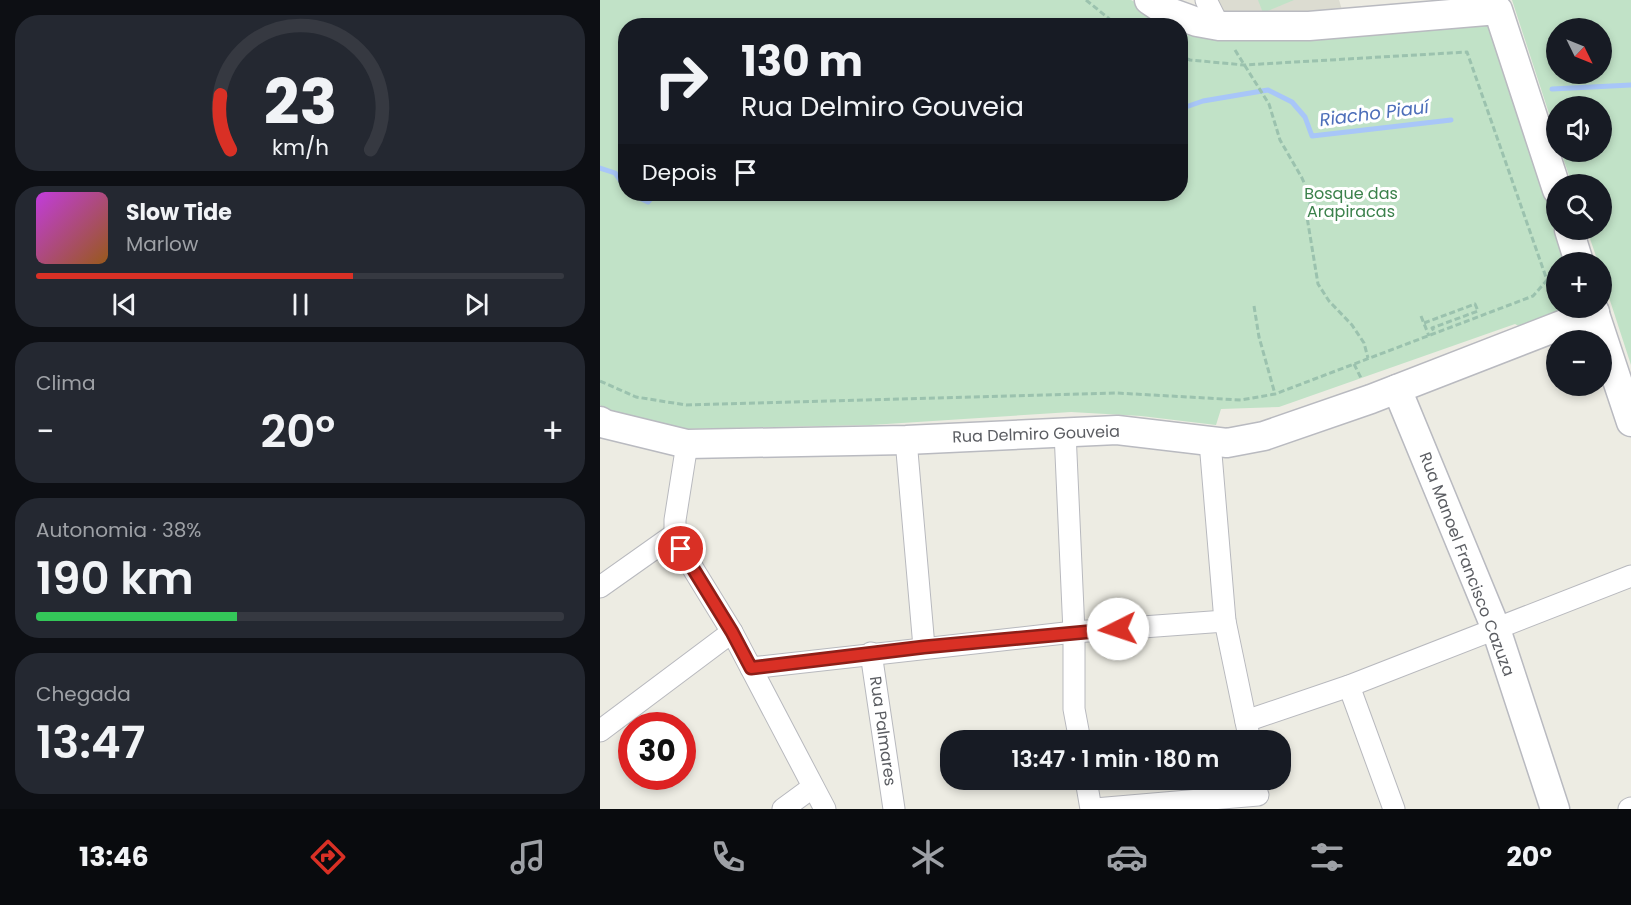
<!DOCTYPE html>
<html lang="pt">
<meta charset="utf-8">
<style>
body{margin:0;font-family:Poppins,sans-serif;background:#242831;color:#f1f3f6;height:100vh;display:flex;flex-direction:column;font-size:22px;white-space:nowrap}
*{box-sizing:border-box;margin:0}
p{font-size:20px;color:#9ea1a6}
.icon{flex:none;width:33px;height:33px;fill:none;stroke:currentColor;stroke-width:2;stroke-linecap:round;stroke-linejoin:round}
.map{position:relative;flex:1;overflow:hidden}
.sheet{display:flex;flex-direction:column;gap:15px;padding:15px;background:#0d0f14;width:600px}
.sheet>*{flex:none}
.guide{position:absolute;left:18px;top:18px;width:570px;height:183px;border-radius:24px;box-shadow:0 3px 9px #0003;background:#171b24;color:#f1f3f6;overflow:hidden}
.needle{width:39px;rotate:133deg}
.buttons{position:absolute;left:946px;top:18px;display:grid;gap:12px}
.buttons a{display:grid;place-items:center;width:66px;height:66px;border-radius:50%;background:#171b24;box-shadow:0 3px 9px #0003;font-size:30px}
.speed{position:absolute;left:18px;top:712px;display:flex;gap:12px;font-size:30px;font-weight:700;text-align:center}
.speed>*{display:grid;place-content:center;width:78px;height:78px;border-radius:50%;background:#171b24;box-shadow:0 3px 9px #0003;line-height:1}
.speed .limit{border:9px solid #d22;background:#fff;color:#111}
.pin{position:absolute;display:grid;place-items:center;width:51px;height:51px;color:#fff;margin:-26px;border:3px solid #fff;border-radius:50%;box-shadow:0 2px 6px #0007}
.me{position:absolute;width:66px;margin:-33px;rotate:266deg;stroke-linejoin:round;filter:drop-shadow(0 0 4px #0008)}
.turn{display:flex;align-items:center;gap:21px;height:126px;padding:0 24px;font-size:27px}
.turn .icon{width:78px;height:78px;stroke-width:2.5}
.turn b{display:block;font-size:42px;line-height:51px}
.then{display:flex;align-items:center;height:57px;padding:0 24px;background:#0003;gap:12px;font-size:22px}
.big{font-size:45px;font-weight:600;line-height:1.1}
.sheet .widget{flex:1;display:flex;flex-direction:column;justify-content:center;gap:9px;min-width:0;padding:0 21px;border-radius:24px;background:#242831}
.sheet .dial{align-items:center;gap:0}
.dial svg{height:156px;overflow:visible;fill:none;stroke:#363941;stroke-width:7;stroke-linecap:round;text-anchor:middle}
.dial text{fill:#f1f3f6;stroke:none}
.song{display:flex;align-items:center;gap:18px}
.cover{width:72px;height:72px;border-radius:9px;background:linear-gradient(135deg,hsl(290 70% 55%),hsl(30 70% 35%))}
.played{height:6px;border-radius:3px;background:linear-gradient(90deg,#d93025 60%,#363941 60%)}
.keys{display:flex;justify-content:space-around;direction:ltr}
.heat{display:flex;justify-content:space-between;align-items:center;font-size:33px;direction:ltr}
.charge{height:9px;border-radius:4px;background:linear-gradient(90deg,#34c759 38%,#363941 0)}
.trip{position:absolute;left:340px;top:730px;width:351px;height:60px;border-radius:24px;background:#171b24;box-shadow:0 3px 9px #0003;font-weight:600;line-height:60px;text-align:center}
.dock{display:flex;height:96px;justify-content:space-around;align-items:center;background:#090b0e;color:#9ea1a6}
.dock .icon{width:42px;height:42px}
.dock .selected{color:#d93025}
.dock b{font-size:27px;color:#f1f3f6}
main{display:flex;flex:1;min-height:0}
.map>svg:first-child{display:block}
</style>
<main>
<section class="sheet">
<div class="widget dial"><svg viewBox="0 0 100 80">
<path d="M14 69A42 42 0 1 1 86 69"/>
<path d="M14 69A42 42 0 0 1 9 41" stroke="#d93025"/>
<text x="50" y="56" font-size="32" font-weight="700">23</text>
<text x="50" y="72" font-size="11">km/h</text>
</svg></div>
<div class="widget">
<div class="song"><i class="cover"></i><div><b>Slow Tide</b><p>Marlow</p></div></div>
<div class="played"></div>
<div class="keys"><svg class="icon" aria-label="previous" viewBox="0 0 24 24"><path d="M18 5L8 12l10 7zM5 5v14"/></svg><svg class="icon" aria-label="pause" viewBox="0 0 24 24"><path d="M8 5v14M16 5v14"/></svg><svg class="icon" aria-label="next" viewBox="0 0 24 24"><path d="M6 5l10 7-10 7zM19 5v14"/></svg></div>
</div>
<div class="widget"><p>Clima</p>
<div class="heat"><a>−</a><b class="big">20°</b><a>+</a></div>
</div>
<div class="widget"><p>Autonomia · 38%</p><b class="big">190 km</b><div class="charge"></div></div>
<div class="widget"><p>Chegada</p><b class="big">13:47</b></div>
</section>
<div class="map">
<svg width="1031" height="809" viewBox="0 0 1031 809">
<rect width="100%" height="100%" fill="#edece3"/>
<path fill="#dcdcd1" d="M616,0H739L746,23L627,26Z"/>
<g fill="#c1e2c7" fill-rule="evenodd">
<path d="M0,0H531L576,25L26,26V194H580L581,28L674,41L893,16L957,214V230L973,262H957V308H987L926,330L915,324L679,407L621,409L616,425L541,416L471,412L271,425L83,429L6,410L0,405Z"/>
<path d="M658,0H694L663,13Z"/>
<path d="M912,0H1031V365L1002,276V262H998L987,230H1002V184H972L961,152H1002V106H957V138ZM1002,28V74H957V28Z"/>
</g>
<g fill="none" stroke-linecap="round" stroke-linejoin="round">
<g stroke="#a8c6f8" stroke-width="5">
<path d="M952,89L1031,85"/>
<path d="M580,109L603,101L668,90L692,102L705,117L712,136L851,120"/>
<path d="M0,168L15,173L26,188"/>
<path d="M31,194L48,202L55,194"/>
</g>
<g stroke="#b8b9be" stroke-width="23">
<g id="street">
<path d="M606,0L619,26"/>
<path d="M465,432L474,632V709L480,741"/>
<path d="M306,440L324,647"/>
<path d="M610,442L625,621L650,741"/>
<path d="M87,444L75,520V534L81,549L132,632L225,809"/>
<path d="M0,587L75,534"/>
<path d="M271,653L294,809"/>
<path d="M151,668L474,632L625,621"/>
<path d="M749,686L794,809"/>
<path d="M646,721L749,686L1031,576"/>
<path d="M0,731L132,632"/>
<path d="M486,780L491,809"/>
<path d="M183,809L213,787"/>
<path d="M495,809L658,795"/>
<path d="M1029,809L1031,808"/>
</g>
</g>
<g stroke="#b9bac0" stroke-width="31">
<g id="secondary">
<path d="M549,0L564,10L597,22L619,26H709L898,10L957,190"/>
<path d="M969,230L979,262"/>
<path d="M993,308L1031,422"/>
<path d="M797,389L896,629L955,809"/>
<path d="M0,421L5,424L87,444L306,440L517,430L627,443L664,436L771,399L995,312"/>
</g>
</g>
<g stroke="#9bc2ae" stroke-width="3" stroke-dasharray="6 3" stroke-linecap="butt">
<path d="M486,0L518,26"/>
<path d="M635,50L669,104L680,140L702,178L711,199L707,217L718,284L729,301L752,325L764,343L768,358"/>
<path d="M947,280L957,295"/>
<path d="M654,306L659,337L675,394"/>
<path d="M821,316L829,336"/>
<path d="M824,323L875,304L878,311L832,328L835,333"/>
<path d="M754,364L761,378"/>
<path d="M0,381L36,397L86,405L517,393L641,400L675,394L933,296L947,280L867,52L644,65L590,60L580,56"/>
</g>
<use href="#street" stroke="#fff" stroke-width="21"/>
<use href="#secondary" stroke="#fff" stroke-width="28"/>
</g>
<g fill="none" stroke-linecap="round" stroke-linejoin="round">
<g stroke="#8d1f18" stroke-width="15">
<path id="route" d="M81,549L132,632L151,668L324,647L518,629"/>
</g>
<use href="#route" stroke="#d93025" stroke-width="10"/>
</g>
<g text-anchor="middle" dominant-baseline="central" stroke-width="6" stroke-linejoin="round" paint-order="stroke">
<g font-size="16" fill="#3b814b" stroke="#fff">
<text x="751" y="193">Bosque das<tspan x="751" dy="18">Arapiracas</tspan></text>
</g>
<g font-size="16" fill="#5b5d62" stroke="#fff">
<text transform="translate(436 434) rotate(-2)">Rua Delmiro Gouveia</text>
<text transform="translate(867 564) rotate(69)">Rua Manoel Francisco Cazuza</text>
<text transform="translate(283 731) rotate(82)">Rua Palmares</text>
</g>
<g font-size="18" font-style="italic" fill="#4c6eb9" stroke="#fff">
<text transform="translate(774 113) rotate(-7)">Riacho Piauí</text>
</g>
</g>
</svg>
<div class="buttons">
<a><svg class="needle" viewBox="-14 -14 28 28"><path d="M0-13l5 13h-10z" fill="#e53935"/><path d="M0 13l5-13h-10z" fill="#9ea1a6"/></svg></a>
<a><svg class="icon" aria-label="sound" viewBox="0 0 24 24"><path d="M4 9h4l5-4v14l-5-4H4zM17 9q2 3 0 6"/></svg></a>
<a><svg class="icon" aria-label="search" viewBox="0 0 24 24"><circle cx="10" cy="10" r="6"/><path d="M15 15l6 6"/></svg></a>
<a>+</a>
<a>−</a>
</div>
<div class="speed"><div class="limit">30</div></div>
<div class="pin" style="left:81px;top:549px;background:#d93025"><svg class="icon" aria-label="arrive" viewBox="0 0 24 24"><path d="M6 21V4h12l-3 4 3 4H6"/></svg></div>
<svg class="me" style="left:518px;top:629px" viewBox="-20 -20 40 40"><circle r="19" fill="#fff"/><path d="M0-13L10 11 0 6-10 11z" fill="#d93025"/></svg>
<div class="trip">13:47 · 1 min · 180 m</div>
<div class="guide">
<div class="turn"><svg class="icon" aria-label="right" viewBox="0 0 24 24"><path d="M7 20v-9h11M14 6l5 5-5 5"/></svg><div><b>130 m</b>Rua Delmiro Gouveia</div></div>
<div class="then">Depois<svg class="icon" aria-label="arrive" viewBox="0 0 24 24"><path d="M6 21V4h12l-3 4 3 4H6"/></svg></div>
</div>
</div>
</main>
<nav class="dock">
<b>13:46</b>
<svg class="icon selected" aria-label="directions" viewBox="0 0 24 24"><path d="M12 3l9 9-9 9-9-9zM9 14v-3h6M13 9l2 2-2 2"/></svg>
<svg class="icon" aria-label="music" viewBox="0 0 24 24"><path d="M9 18V5l10-2v13"/><circle cx="6" cy="18" r="3"/><circle cx="16" cy="16" r="3"/></svg>
<svg class="icon" aria-label="phone" viewBox="0 0 24 24"><path d="M5 4h4l2 5-3 2q2 4 5 5l2-3 5 2v4C11 20 4 13 5 4z"/></svg>
<svg class="icon" aria-label="climate" viewBox="0 0 24 24"><path d="M12 3v18M4 7l16 10M4 17L20 7"/></svg>
<svg class="icon" aria-label="car" viewBox="0 0 24 24"><path d="M5 17H2v-5l4-1 3-4h7l3 4 3 1v5h-3M9 17h6M6 11h13"/><circle cx="7" cy="17" r="2"/><circle cx="17" cy="17" r="2"/></svg>
<svg class="icon" aria-label="filters" viewBox="0 0 24 24"><path d="M4 7h16M4 17h16"/><circle cx="9" cy="7" r="2"/><circle cx="15" cy="17" r="2"/></svg>
<b>20°</b>
</nav>
